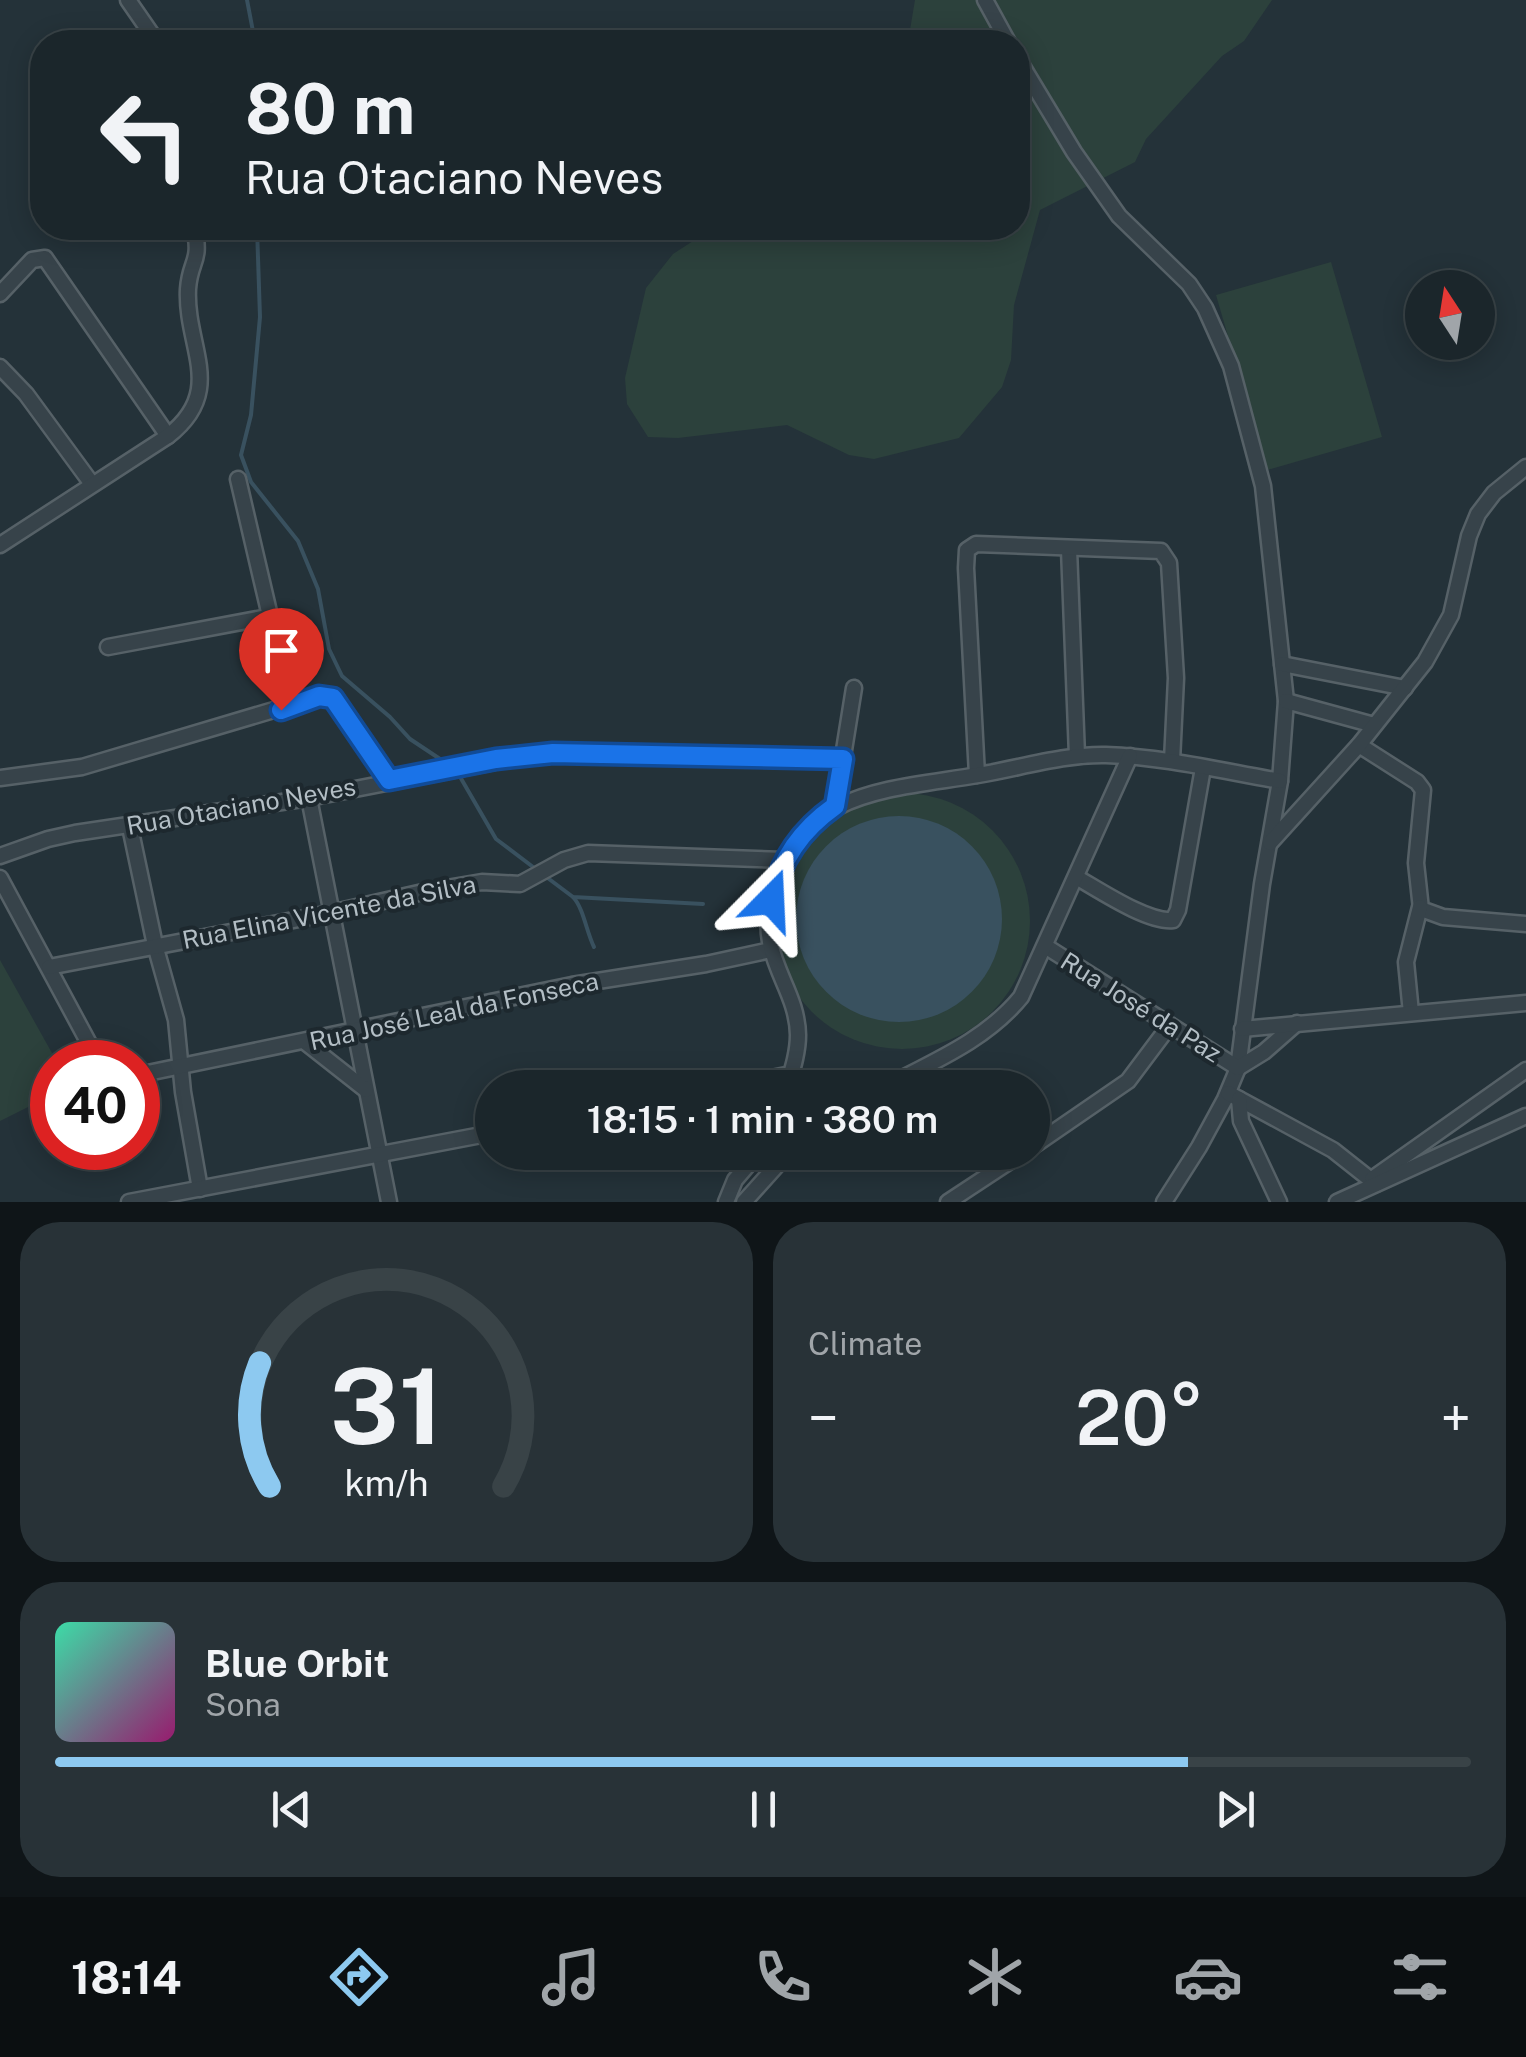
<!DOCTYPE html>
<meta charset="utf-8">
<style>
body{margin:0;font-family:"Public Sans",sans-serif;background:#283237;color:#f1f3f6;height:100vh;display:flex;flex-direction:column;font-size:38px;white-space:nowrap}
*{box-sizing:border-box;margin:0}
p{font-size:32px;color:#a0a5a9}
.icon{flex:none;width:55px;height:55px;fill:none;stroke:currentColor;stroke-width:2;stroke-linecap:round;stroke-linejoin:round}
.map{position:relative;height:1202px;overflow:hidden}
.drawer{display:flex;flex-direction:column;gap:20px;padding:20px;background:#0f1518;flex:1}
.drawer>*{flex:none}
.top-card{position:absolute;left:30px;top:30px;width:1000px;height:210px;border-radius:40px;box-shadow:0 5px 25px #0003,0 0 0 2px #394347;background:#1b262b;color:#f1f3f6;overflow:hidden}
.needle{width:65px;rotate:348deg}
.controls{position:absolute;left:1405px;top:270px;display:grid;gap:20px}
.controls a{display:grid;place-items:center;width:90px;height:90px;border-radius:50%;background:#1b262b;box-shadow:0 5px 25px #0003,0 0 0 2px #394347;font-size:50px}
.speed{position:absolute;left:30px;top:1040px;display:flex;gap:20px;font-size:50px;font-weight:700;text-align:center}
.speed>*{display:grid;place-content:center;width:130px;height:130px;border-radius:50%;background:#1b262b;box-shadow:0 5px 25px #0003,0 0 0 2px #394347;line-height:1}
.speed .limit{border:15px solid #d22;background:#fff;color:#111}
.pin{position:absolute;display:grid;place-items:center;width:85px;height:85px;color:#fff;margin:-102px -42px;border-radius:50% 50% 50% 0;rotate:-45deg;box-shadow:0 0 10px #0007}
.pin .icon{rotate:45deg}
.me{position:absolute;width:110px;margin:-55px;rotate:21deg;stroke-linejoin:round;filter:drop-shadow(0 0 8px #0008)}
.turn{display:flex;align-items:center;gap:35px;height:210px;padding:0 50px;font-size:45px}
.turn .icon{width:130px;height:130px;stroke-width:2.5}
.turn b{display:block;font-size:70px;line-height:85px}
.big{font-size:75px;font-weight:600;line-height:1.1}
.drawer .widget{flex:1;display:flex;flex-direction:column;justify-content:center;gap:15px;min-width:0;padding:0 35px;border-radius:40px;background:#283237}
.drawer .dial{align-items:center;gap:0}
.dial svg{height:260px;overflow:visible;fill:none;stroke:#394347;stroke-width:7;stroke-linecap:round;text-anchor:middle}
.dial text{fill:#f1f3f6;stroke:none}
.song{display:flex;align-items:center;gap:30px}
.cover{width:120px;height:120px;border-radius:15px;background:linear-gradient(135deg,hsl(160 70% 55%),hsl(320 70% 35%))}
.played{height:10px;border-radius:5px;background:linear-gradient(90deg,#8dc9f0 80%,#394347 80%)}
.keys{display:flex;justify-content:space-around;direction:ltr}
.heat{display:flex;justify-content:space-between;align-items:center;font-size:55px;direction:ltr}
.drawer .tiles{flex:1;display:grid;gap:20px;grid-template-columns:1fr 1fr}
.widget:last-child{grid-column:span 2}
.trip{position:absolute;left:475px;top:1070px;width:575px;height:100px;border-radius:50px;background:#1b262b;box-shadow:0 5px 25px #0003,0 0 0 2px #394347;font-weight:600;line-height:100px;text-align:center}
.menu{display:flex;height:160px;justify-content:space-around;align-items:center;background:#0b0f11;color:#a0a5a9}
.menu .icon{width:70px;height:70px}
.menu .current{color:#8dc9f0}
.menu b{font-size:45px;color:#f1f3f6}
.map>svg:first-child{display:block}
</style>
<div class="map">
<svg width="1526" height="1202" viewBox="0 0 1526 1202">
<rect width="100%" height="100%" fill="#243239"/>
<g fill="#2c413c">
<path d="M915,0H1272L1244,41L1222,56L1146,139L1135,162L1040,210L1014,305L1011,360L1002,387L959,438L874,459L849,455L787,425L678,438L648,437L627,404L625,378L646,288L673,254L713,228H1018V42H908Z"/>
<path d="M1331,262L1382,437L1267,470L1216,295Z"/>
<circle cx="902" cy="921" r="128"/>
<path d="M0,960L57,1062H52V1095L0,1121Z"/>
</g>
<circle fill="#39515f" cx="899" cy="919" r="103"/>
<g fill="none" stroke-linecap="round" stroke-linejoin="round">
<g stroke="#39515f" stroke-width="4">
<path d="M247,0L255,42"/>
<path d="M257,228L260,317L251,415L241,455L251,482L298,541L318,589L329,649L342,676L390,717L410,739L449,765"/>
<path d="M459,775L496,839L537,870"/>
<path d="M545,876L573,897L703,904"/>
<path d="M573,897C584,909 586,931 594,947"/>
</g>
<g stroke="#566167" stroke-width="19">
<g id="minor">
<path d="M128,0L157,42"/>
<path d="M985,0L1008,42"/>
<path d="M1018,59L1074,152L1119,216L1189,284L1205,308L1231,366L1263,486L1286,701L1280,781L1262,884L1238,1068L1225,1099L1199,1147L1164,1202"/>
<path d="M0,294L32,260L45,258L168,436"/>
<path d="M0,367L26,394L92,484"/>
<path d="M238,479L291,706"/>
<path d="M0,545L168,436C227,390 185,347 188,289C190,260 202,262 194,228"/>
<path d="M1069,549L1077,756"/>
<path d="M108,647L268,617"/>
<path d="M1282,664L1405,688"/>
<path d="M1286,701L1374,725"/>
<path d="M1359,745L1417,782L1423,790L1416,863L1421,909L1443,917L1526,924"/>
<path d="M977,775L966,568L967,550L976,544L1161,551L1169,563L1176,678L1172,761"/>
<path d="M0,778L82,767L324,695L338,703L389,780"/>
<path d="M309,798L389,1202"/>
<path d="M835,806L854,688"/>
<path d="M130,827L155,945L176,1020L183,1092L200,1189"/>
<path d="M1270,843L1359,745L1425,662L1451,615L1469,536L1478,514L1494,493L1526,467"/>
<path d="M0,856L48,839L75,833L309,798L535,754L843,759"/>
<path d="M1076,877C1099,890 1148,923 1173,920L1178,910L1203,768"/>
<path d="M0,878L99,1062"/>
<path d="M1045,946L1238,1068L1264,1052L1297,1023"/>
<path d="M49,967L330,913L423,892L482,882L520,884L564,860L588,853L784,860"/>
<path d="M1411,1013L1406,962L1420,907"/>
<path d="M1242,1029L1526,1003"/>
<path d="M305,1042L366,1090"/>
<path d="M138,1075L572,985L706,964L771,950"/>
<path d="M723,1088L791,1074"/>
<path d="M787,1088C792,1071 798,1053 798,1035C797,984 756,959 772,895C797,789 889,790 978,775C1020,768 1064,754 1106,755C1165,757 1222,771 1280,781"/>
<path d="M883,1088C932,1062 985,1041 1021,997L1130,756"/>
<path d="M1228,1093L1333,1150L1376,1184"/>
<path d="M1239,1099L1241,1121L1279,1202"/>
<path d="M1032,1147L1128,1081L1170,1025"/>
<path d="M1372,1179L1526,1070"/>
<path d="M129,1202L492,1133"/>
<path d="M726,1202L735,1180L759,1152"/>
<path d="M744,1202L789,1152"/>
<path d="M948,1202L1024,1152"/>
<path d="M1337,1202L1526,1116"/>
</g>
</g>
<use href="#minor" stroke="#37434a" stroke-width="14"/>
</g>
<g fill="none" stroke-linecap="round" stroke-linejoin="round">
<g stroke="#114b97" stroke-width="25">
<path id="route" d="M281,710L319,696L333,698L389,780L496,759L553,753L843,759L835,806C801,830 781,859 771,900"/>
</g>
<use href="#route" stroke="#1a73e8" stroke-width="18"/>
</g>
<g text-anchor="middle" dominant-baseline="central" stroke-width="8" stroke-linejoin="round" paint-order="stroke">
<g font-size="25" fill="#b3bec5" stroke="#1d282e">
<text transform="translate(241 806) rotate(-10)">Rua Otaciano Neves</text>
<text transform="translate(329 912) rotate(-11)">Rua Elina Vicente da Silva</text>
<text transform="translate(1141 1007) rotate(32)">Rua José da Paz</text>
<text transform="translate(454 1011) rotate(-12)">Rua José Leal da Fonseca</text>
</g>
</g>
</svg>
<div class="controls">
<a><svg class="needle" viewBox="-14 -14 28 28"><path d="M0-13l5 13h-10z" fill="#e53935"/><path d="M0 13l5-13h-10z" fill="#a0a5a9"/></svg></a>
</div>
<div class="speed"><div class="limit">40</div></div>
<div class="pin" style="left:281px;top:710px;background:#d93025"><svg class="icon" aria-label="arrive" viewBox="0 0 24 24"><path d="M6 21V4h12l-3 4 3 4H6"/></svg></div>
<svg class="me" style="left:771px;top:900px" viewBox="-20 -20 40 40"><path d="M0-17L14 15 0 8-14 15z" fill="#1a73e8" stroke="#fff" stroke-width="4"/></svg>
<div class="trip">18:15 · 1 min · 380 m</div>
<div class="top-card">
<div class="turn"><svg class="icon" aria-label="left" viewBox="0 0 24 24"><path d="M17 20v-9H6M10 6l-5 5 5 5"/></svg><div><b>80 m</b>Rua Otaciano Neves</div></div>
</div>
</div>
<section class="drawer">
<div class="tiles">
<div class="widget dial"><svg viewBox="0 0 100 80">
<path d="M14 69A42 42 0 1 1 86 69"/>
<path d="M14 69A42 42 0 0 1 11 31" stroke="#8dc9f0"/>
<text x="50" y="56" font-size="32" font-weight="700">31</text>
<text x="50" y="72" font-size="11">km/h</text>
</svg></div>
<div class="widget"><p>Climate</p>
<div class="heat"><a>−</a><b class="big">20°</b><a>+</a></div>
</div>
<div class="widget">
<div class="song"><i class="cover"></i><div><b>Blue Orbit</b><p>Sona</p></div></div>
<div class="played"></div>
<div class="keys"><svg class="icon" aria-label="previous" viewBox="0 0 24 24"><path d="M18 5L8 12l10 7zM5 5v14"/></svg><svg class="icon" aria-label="pause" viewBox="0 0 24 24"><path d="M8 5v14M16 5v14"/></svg><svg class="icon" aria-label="next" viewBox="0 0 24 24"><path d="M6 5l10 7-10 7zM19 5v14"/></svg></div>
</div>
</div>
</section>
<nav class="menu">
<b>18:14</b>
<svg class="icon current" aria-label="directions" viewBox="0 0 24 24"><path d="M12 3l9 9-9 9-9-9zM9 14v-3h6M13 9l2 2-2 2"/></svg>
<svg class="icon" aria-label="music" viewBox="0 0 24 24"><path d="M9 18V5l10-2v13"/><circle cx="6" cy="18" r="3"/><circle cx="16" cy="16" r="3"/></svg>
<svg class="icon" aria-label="phone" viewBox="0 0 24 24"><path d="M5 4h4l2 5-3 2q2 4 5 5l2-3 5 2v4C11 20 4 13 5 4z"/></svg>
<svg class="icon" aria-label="climate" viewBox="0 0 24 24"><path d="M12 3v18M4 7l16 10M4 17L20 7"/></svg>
<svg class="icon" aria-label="car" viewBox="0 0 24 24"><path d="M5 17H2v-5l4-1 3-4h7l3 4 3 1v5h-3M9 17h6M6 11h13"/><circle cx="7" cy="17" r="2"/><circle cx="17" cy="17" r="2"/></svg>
<svg class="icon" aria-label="filters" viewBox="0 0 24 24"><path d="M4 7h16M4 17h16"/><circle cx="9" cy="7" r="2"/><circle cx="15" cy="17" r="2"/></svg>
</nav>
